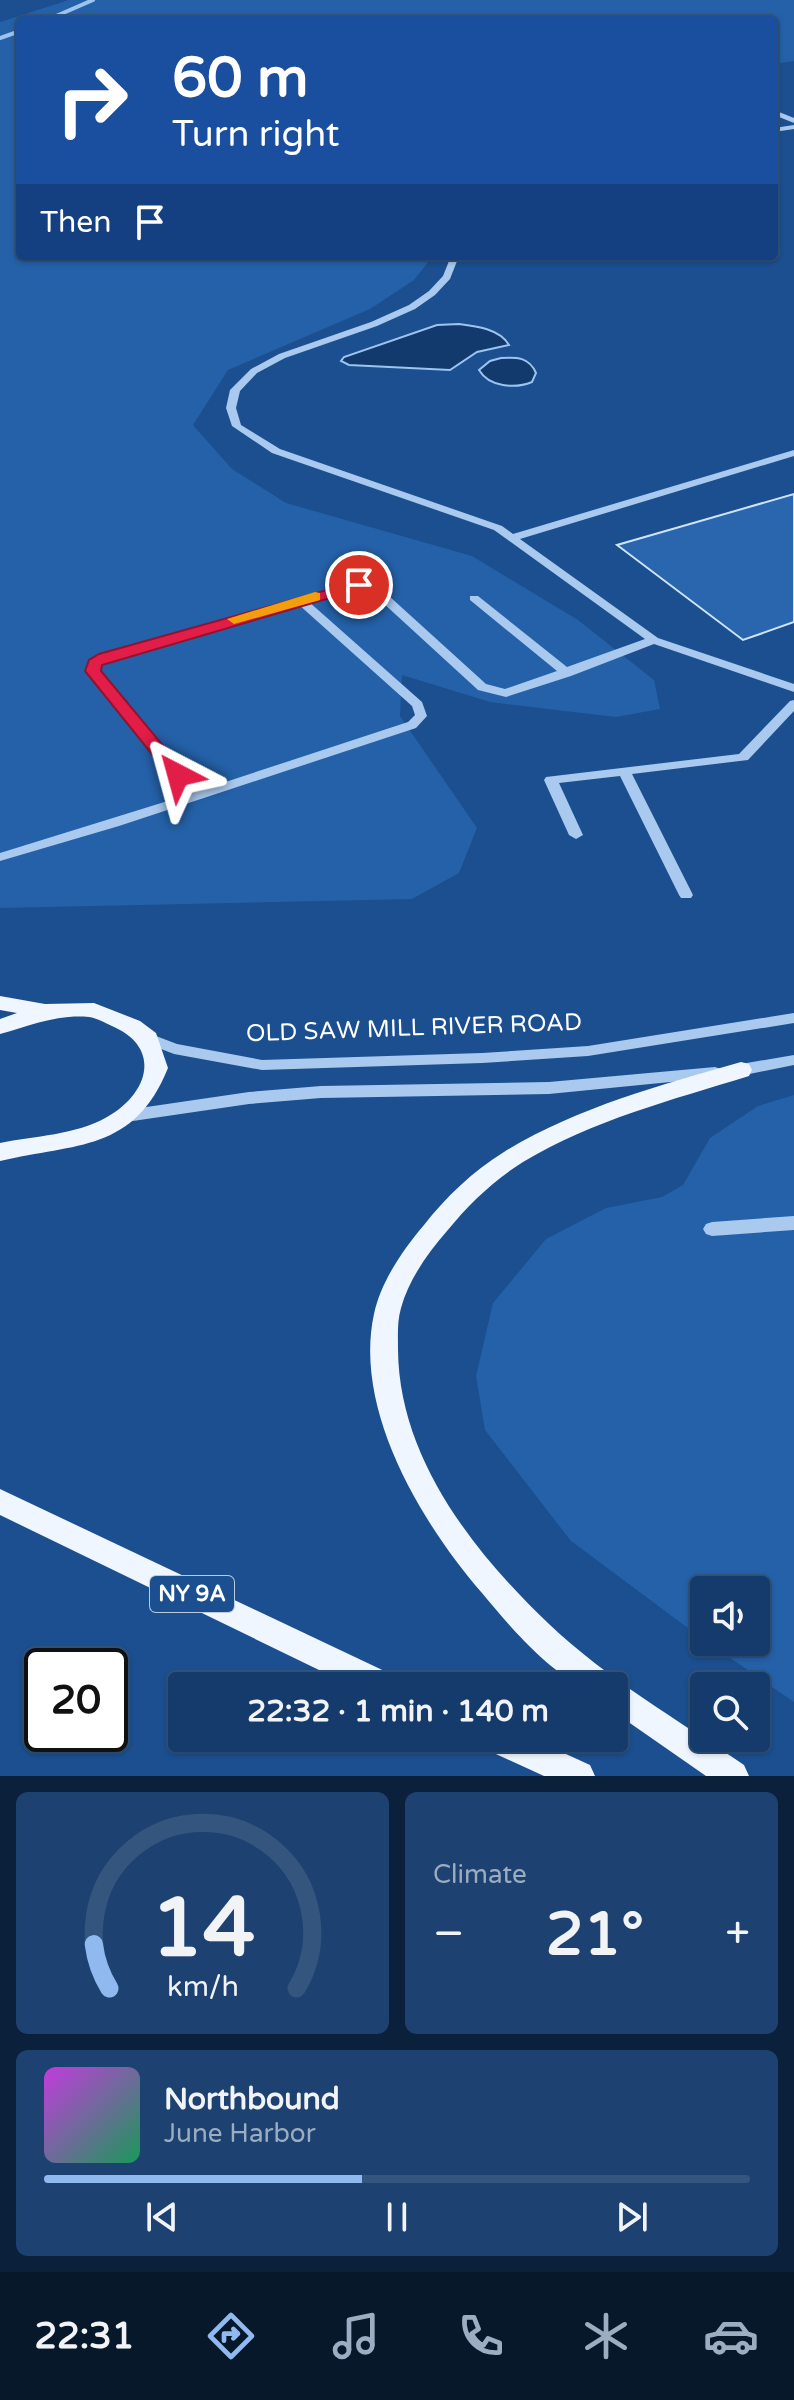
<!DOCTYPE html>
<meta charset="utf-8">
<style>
body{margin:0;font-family:"Varela Round",sans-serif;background:#1d4271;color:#f1f3f6;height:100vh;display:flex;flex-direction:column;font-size:30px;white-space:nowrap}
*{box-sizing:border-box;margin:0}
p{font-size:26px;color:#9dadc1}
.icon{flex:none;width:44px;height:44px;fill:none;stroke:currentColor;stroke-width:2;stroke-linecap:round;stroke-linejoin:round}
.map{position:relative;height:1776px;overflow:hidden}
.drawer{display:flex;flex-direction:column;gap:16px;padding:16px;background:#0b203b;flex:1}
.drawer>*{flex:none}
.hud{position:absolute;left:16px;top:16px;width:762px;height:244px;border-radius:8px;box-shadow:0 2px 6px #0004,0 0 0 2px #33557e;background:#1a4fa0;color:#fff;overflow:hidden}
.tools{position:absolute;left:690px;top:1576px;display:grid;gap:16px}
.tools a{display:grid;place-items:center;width:80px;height:80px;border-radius:8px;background:#143b6b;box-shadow:0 2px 6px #0004,0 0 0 2px #33557e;font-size:40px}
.speed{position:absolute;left:24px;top:1648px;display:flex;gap:16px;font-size:40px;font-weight:700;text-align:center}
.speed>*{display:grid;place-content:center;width:104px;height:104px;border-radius:50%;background:#143b6b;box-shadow:0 2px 6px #0004,0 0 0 2px #33557e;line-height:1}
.speed .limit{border:4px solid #111;border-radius:12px;background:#fff;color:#111}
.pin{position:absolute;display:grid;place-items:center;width:68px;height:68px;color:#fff;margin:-34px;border:4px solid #fff;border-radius:50%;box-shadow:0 2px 8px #0007}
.me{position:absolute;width:88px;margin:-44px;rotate:321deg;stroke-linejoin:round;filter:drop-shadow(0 0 6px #0008)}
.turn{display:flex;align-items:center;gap:28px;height:168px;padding:0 24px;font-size:36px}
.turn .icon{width:104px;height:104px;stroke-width:2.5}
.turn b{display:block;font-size:56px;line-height:68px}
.then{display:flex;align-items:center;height:76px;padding:0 24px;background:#0003;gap:16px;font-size:30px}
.big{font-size:60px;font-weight:800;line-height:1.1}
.drawer .card{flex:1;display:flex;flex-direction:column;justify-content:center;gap:12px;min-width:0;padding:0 28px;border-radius:12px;background:#1d4271}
.drawer .dial{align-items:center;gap:0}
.dial svg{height:208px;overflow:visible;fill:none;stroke:#33557e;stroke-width:7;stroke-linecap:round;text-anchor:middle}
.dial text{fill:#f1f3f6;stroke:none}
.song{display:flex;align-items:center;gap:24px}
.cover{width:96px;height:96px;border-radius:12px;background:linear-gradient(135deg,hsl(290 70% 55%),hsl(150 70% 35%))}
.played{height:8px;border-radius:4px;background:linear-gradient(90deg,#90b9f0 45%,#33557e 45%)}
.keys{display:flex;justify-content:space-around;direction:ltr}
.heat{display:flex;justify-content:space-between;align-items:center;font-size:44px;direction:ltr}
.drawer .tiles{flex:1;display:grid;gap:16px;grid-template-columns:1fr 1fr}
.card:last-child{grid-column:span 2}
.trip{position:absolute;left:168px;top:1672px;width:460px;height:80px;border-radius:8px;background:#143b6b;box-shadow:0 2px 6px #0004,0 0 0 2px #33557e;font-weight:800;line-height:80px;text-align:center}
.tab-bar{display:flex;height:128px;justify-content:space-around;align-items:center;background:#08182b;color:#9dadc1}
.tab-bar .icon{width:56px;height:56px}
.tab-bar .on{color:#90b9f0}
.tab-bar b{font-size:36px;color:#f1f3f6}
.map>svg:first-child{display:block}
</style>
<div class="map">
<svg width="794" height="1776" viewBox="0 0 794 1776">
<rect width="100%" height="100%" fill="#1b4f8f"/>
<g fill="#2461a8">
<path d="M69,0H794V61L774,64V20H20V256H433L414,280L370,309L228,370L193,425L232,469L286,503L472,556L578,620L654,680L660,709L616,717L490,702L402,675L400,716L477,828L459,873L412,899L0,908V22Z"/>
<path d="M794,1095V1702L707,1642H756V1590H704V1640L571,1541L485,1430L476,1376L493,1303L546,1239L606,1208L662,1197L683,1185L710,1138L758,1106Z"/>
</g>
<g fill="#123a6d" stroke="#9cc4f0" stroke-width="2">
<path d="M459,324C476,326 500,329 509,345L477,352L450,370L349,365L341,361L344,357L437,325Z"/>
<path d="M501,358C517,357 529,357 536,373L532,382C515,389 489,387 479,370L490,361Z"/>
</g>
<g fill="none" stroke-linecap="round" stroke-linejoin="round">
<g stroke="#9cc4f0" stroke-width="4">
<path d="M47,20L93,0"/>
<path d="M0,38L20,31"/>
</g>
</g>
<path fill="#2a66ad" stroke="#cfe3fa" stroke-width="2" d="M794,494V622L743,640L617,545Z"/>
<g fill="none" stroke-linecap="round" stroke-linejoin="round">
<g fill="#a9c9ee" fill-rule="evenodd">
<path d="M774,110L794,118V123L774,115Z"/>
<path d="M794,125V129L774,132V128Z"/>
<path d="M451,256H459L450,279L435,295L415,309L377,326L285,358L257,373L240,391L236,408L241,425L280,449L502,526L513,534L794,450V456L520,539L658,638L794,684V692L654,644L571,676L506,697L478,690L370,591L359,588L308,601L422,702L427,716L416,728L119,826L0,861V853L187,795L87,671L91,660L101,654L296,598L359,582L378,586L486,684L505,689L557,671L470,600V596H478L567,667L645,639L494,530L272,453L232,426L226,408L230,390L251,369L279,354L371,322L409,305L429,291L443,276ZM298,604L412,706L415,715L408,722L198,791L99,671L101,665L109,660Z"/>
<path d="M794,700V711L748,760L632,774L693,895L691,898H681L679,895L620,776L559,783L583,835L576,839L569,835L544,780L546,777L739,754L790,701Z"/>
<path d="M794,1013V1023L588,1056L482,1063L262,1070L174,1054L143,1042L140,1038L143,1034L148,1033L177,1044L262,1060L482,1053L588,1046Z"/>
<path d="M794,1055V1065L735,1077L729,1075L727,1071L729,1067L735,1065Z"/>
<path d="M715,1067L721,1069L723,1073L721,1077L549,1094L321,1098L249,1104L126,1122L120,1120L118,1116L120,1112L126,1110L249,1092L321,1086L549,1082Z"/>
<path d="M794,1216V1230L712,1236L706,1234L703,1229L706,1224L712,1222Z"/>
</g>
<g fill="#f0f6ff" fill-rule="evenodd">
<path d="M0,996L45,1004L94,1003L140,1021L156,1033L168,1068C134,1152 77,1143 0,1161V1143C34,1136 76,1135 107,1117C148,1094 163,1048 112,1026C105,1023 97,1018 89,1017C56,1014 30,1026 0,1034V1019L17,1013L0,1010Z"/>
<path d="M741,1062L749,1064L752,1070L749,1076C672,1100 593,1120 523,1162C494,1180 469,1204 447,1231C428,1253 409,1279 401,1308C397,1322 398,1336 398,1350C399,1458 474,1553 549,1624C607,1679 678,1720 744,1765L749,1776H706L614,1712V1686C604,1686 587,1689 578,1684C543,1666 507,1623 482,1593C422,1524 353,1410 374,1314C381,1281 403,1250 424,1225C446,1197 473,1171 504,1152C575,1108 661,1085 741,1062Z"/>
<path d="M0,1489L395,1676L399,1686H352L0,1515Z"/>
<path d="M480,1738H531L590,1765L595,1776H544L485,1749Z"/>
</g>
</g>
<path fill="#e11d48" stroke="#92132f" stroke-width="2" d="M359,581L364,582V588L102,665L101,671L184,771L186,775L184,779H172L85,671L89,660L99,654Z"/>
<path fill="#f59e0b" d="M315,592L320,593V600L234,624L227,619Z"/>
<g text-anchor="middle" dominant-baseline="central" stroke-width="8" stroke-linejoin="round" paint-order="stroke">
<rect fill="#1b4f8f" stroke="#bbcadd" stroke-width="2" x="150" y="1576" width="84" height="36" rx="6"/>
<g font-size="22" font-weight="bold" fill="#fff">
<text x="192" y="1594">NY 9A</text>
</g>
<g font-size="24" fill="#fff" stroke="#1b4f8f">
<text transform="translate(414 1028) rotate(-2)">OLD SAW MILL RIVER ROAD</text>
</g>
</g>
</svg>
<div class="tools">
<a><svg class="icon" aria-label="sound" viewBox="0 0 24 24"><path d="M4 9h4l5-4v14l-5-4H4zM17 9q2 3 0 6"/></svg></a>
<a><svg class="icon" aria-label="search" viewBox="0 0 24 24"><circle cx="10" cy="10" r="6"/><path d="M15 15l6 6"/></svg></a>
</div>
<div class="speed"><div class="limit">20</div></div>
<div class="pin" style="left:359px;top:585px;background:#d93025"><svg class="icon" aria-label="arrive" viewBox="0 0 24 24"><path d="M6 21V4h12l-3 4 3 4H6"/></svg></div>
<svg class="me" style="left:178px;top:775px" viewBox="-20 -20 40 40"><path d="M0-17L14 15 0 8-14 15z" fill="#e11d48" stroke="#fff" stroke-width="4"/></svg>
<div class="trip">22:32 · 1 min · 140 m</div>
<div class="hud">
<div class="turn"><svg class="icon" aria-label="right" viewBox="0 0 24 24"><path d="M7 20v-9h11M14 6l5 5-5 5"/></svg><div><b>60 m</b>Turn right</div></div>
<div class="then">Then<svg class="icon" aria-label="arrive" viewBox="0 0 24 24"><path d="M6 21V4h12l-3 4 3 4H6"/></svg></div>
</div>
</div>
<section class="drawer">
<div class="tiles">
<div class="card dial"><svg viewBox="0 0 100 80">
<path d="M14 69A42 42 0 1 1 86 69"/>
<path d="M14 69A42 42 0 0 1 8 52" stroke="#90b9f0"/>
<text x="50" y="56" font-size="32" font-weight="700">14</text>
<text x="50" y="72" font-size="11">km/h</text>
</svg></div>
<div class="card"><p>Climate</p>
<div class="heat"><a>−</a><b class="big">21°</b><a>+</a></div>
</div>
<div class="card">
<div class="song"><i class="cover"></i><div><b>Northbound</b><p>June Harbor</p></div></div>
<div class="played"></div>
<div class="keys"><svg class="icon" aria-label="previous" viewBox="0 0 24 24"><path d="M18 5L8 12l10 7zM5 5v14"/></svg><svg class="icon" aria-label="pause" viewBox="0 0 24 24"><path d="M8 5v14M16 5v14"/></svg><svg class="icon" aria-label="next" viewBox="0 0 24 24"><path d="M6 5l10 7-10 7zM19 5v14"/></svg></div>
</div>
</div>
</section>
<nav class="tab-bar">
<b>22:31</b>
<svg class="icon on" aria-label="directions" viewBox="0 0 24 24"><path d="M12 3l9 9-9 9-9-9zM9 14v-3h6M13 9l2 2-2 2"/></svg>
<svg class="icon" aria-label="music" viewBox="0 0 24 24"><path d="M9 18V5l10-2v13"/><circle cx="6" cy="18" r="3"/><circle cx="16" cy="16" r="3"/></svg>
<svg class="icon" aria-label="phone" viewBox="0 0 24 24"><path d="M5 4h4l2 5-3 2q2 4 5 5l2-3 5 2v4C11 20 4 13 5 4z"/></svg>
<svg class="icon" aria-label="climate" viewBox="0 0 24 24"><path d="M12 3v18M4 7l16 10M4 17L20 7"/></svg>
<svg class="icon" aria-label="car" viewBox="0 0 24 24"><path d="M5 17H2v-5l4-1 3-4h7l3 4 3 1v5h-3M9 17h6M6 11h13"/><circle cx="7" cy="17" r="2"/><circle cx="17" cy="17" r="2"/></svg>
</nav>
